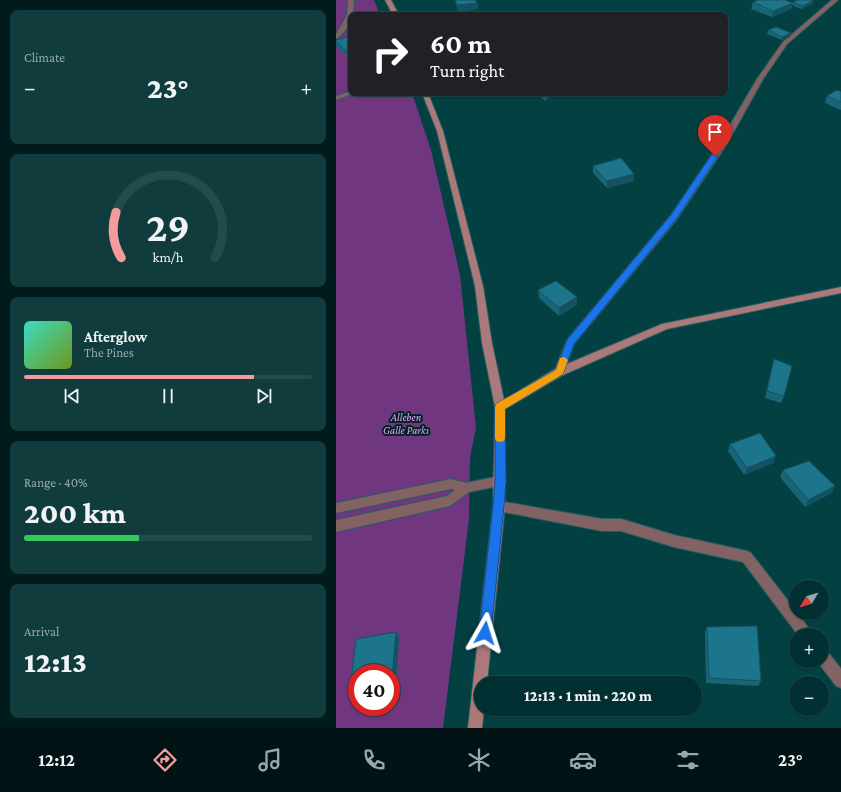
<!DOCTYPE html>
<meta charset="utf-8">
<style>
body{margin:0;font-family:"Crimson Pro",serif;background:#103c3e;color:#f1f3f6;height:100vh;display:flex;flex-direction:column;font-size:15px;white-space:nowrap}
*{box-sizing:border-box;margin:0}
p{font-size:13px;color:#96a9ac}
.icon{flex:none;width:22px;height:22px;fill:none;stroke:currentColor;stroke-width:2;stroke-linecap:round;stroke-linejoin:round}
.map{position:relative;flex:1;overflow:hidden}
.panel{display:flex;flex-direction:column;gap:10px;padding:10px;background:#011a1c;width:336px}
.panel>*{flex:none}
.guide{position:absolute;left:12px;top:12px;width:380px;height:84px;border-radius:8px;box-shadow:0 1px 3px #0004,0 0 0 1px #234b4d;background:#202124;color:#fff;overflow:hidden}
.needle{width:26px;rotate:232deg}
.controls{position:absolute;left:453px;top:580px;display:grid;gap:8px}
.controls a{display:grid;place-items:center;width:40px;height:40px;border-radius:50%;background:#023032;box-shadow:0 1px 3px #0004,0 0 0 1px #234b4d;font-size:20px}
.speed{position:absolute;left:12px;top:664px;display:flex;gap:8px;font-size:20px;font-weight:700;text-align:center}
.speed>*{display:grid;place-content:center;width:52px;height:52px;border-radius:50%;background:#023032;box-shadow:0 1px 3px #0004,0 0 0 1px #234b4d;line-height:1}
.speed .limit{border:6px solid #d22;background:#fff;color:#111}
.pin{position:absolute;display:grid;place-items:center;width:34px;height:34px;color:#fff;margin:-41px -17px;border-radius:50% 50% 50% 0;rotate:-45deg;box-shadow:0 0 4px #0007}
.pin .icon{rotate:45deg}
.me{position:absolute;width:44px;margin:-22px;rotate:6deg;stroke-linejoin:round;filter:drop-shadow(0 0 3px #0008)}
.turn{display:flex;align-items:center;gap:14px;height:84px;padding:0 16px;font-size:18px}
.turn .icon{width:52px;height:52px;stroke-width:2.5}
.turn b{display:block;font-size:28px;line-height:34px}
.big{font-size:30px;font-weight:800;line-height:1.1}
.panel .tile{flex:1;display:flex;flex-direction:column;justify-content:center;gap:6px;min-width:0;padding:0 14px;border-radius:8px;background:#103c3e}
.panel .dial{align-items:center;gap:0}
.dial svg{height:104px;overflow:visible;fill:none;stroke:#234b4d;stroke-width:7;stroke-linecap:round;text-anchor:middle}
.dial text{fill:#f1f3f6;stroke:none}
.song{display:flex;align-items:center;gap:12px}
.cover{width:48px;height:48px;border-radius:6px;background:linear-gradient(135deg,hsl(170 70% 55%),hsl(80 70% 35%))}
.played{height:4px;border-radius:2px;background:linear-gradient(90deg,#f59b9d 80%,#234b4d 80%)}
.keys{display:flex;justify-content:space-around;direction:ltr}
.heat{display:flex;justify-content:space-between;align-items:center;font-size:22px;direction:ltr}
.charge{height:6px;border-radius:3px;background:linear-gradient(90deg,#34c759 40%,#234b4d 0)}
.trip{position:absolute;left:138px;top:676px;width:228px;height:40px;border-radius:20px;background:#023032;box-shadow:0 1px 3px #0004,0 0 0 1px #234b4d;font-weight:800;line-height:40px;text-align:center}
.tab-bar{display:flex;height:64px;justify-content:space-around;align-items:center;background:#011314;color:#96a9ac}
.tab-bar .icon{width:28px;height:28px}
.tab-bar .current{color:#f59b9d}
.tab-bar b{font-size:18px;color:#f1f3f6}
main{display:flex;flex:1;min-height:0}
.map>svg:first-child{display:block}
</style>
<main>
<section class="panel">
<div class="tile"><p>Climate</p>
<div class="heat"><a>−</a><b class="big">23°</b><a>+</a></div>
</div>
<div class="tile dial"><svg viewBox="0 0 100 80">
<path d="M14 69A42 42 0 1 1 86 69"/>
<path d="M14 69A42 42 0 0 1 10 34" stroke="#f59b9d"/>
<text x="50" y="56" font-size="32" font-weight="700">29</text>
<text x="50" y="72" font-size="11">km/h</text>
</svg></div>
<div class="tile">
<div class="song"><i class="cover"></i><div><b>Afterglow</b><p>The Pines</p></div></div>
<div class="played"></div>
<div class="keys"><svg class="icon" aria-label="previous" viewBox="0 0 24 24"><path d="M18 5L8 12l10 7zM5 5v14"/></svg><svg class="icon" aria-label="pause" viewBox="0 0 24 24"><path d="M8 5v14M16 5v14"/></svg><svg class="icon" aria-label="next" viewBox="0 0 24 24"><path d="M6 5l10 7-10 7zM19 5v14"/></svg></div>
</div>
<div class="tile"><p>Range · 40%</p><b class="big">200 km</b><div class="charge"></div></div>
<div class="tile"><p>Arrival</p><b class="big">12:13</b></div>
</section>
<div class="map">
<svg width="505" height="728" viewBox="0 0 505 728">
<rect width="100%" height="100%" fill="#034042"/>
<path fill="#703780" fill-rule="evenodd" d="M0,0H38L44,15H15V93H76L95,150L124,275L140,428L134,457L133,519L107,728H0ZM21,673H55V707H21Z"/>
<g fill="none" stroke-linecap="round" stroke-linejoin="round">
<g stroke="#235d5f" stroke-width="2">
<path id="lane" d="M164,476L168,477L170,481L168,485L133,492L114,506L0,532V520L111,496L119,490L115,489L0,513V503L115,479L130,483Z"/>
</g>
<g stroke="#235d5f" stroke-width="2">
<g id="street">
<path d="M12,0H18L17,15H15C15,24 7,35 0,39V34L11,15Z"/>
<path d="M496,0H502L451,44L427,79L391,144L341,219L238,344L227,375H219L218,372L231,340L335,215L383,144L421,79L447,42Z"/>
<path d="M15,91V93H19L0,100V96Z"/>
<path d="M163,501L266,519H285L338,535L411,551L415,553L460,611V613H462L477,635H462L407,562L338,547L285,531H266L163,511L159,510L157,506L159,502Z"/>
<path d="M486,649L491,651L505,669V688L500,686L481,661H486Z"/>
</g>
</g>
<g stroke="#235d5f" stroke-width="2">
<g id="secondary">
<path d="M49,0H55L63,15H57Z"/>
<path d="M86,93H92L107,131L147,286L156,343L168,400L219,369L326,324L505,287V293L331,329L227,375L169,409V506L151,683H145V709H148L146,728H132L157,506L159,407L146,343L139,286L101,131Z"/>
</g>
</g>
<use href="#lane" fill="#826262" fill-rule="evenodd"/>
<use href="#street" fill="#826262" fill-rule="evenodd"/>
<use href="#secondary" fill="#ab7979" fill-rule="evenodd"/>
</g>
<g fill="#196578">
<path d="M119,0H139L141,3L142,9L122,12Z"/>
<path d="M477,1L476,4L465,9L456,5L457,2Z"/>
<path d="M417,2L457,3L455,9L436,17L415,9Z"/>
<path d="M432,30L455,33L454,37L446,40L431,34Z"/>
<path d="M15,36V60L1,47L0,45V40Z"/>
<path d="M505,92V110L489,103L491,96Z"/>
<path d="M201,93H218L209,101Z"/>
<path d="M257,166L298,181L271,188L257,173Z"/>
<path d="M202,290L241,305L223,316L203,298Z"/>
<path d="M438,359L448,396L445,403L429,398L436,366Z"/>
<path d="M394,444L440,456L437,463L408,475L392,451Z"/>
<path d="M447,470L496,493L469,507L444,477Z"/>
<path d="M371,627L425,681L422,686L370,683L369,632Z"/>
<path d="M60,632L63,637L60,681L55,682V673H21V685H19L15,681L20,639Z"/>
</g>
<g fill="#145261">
<path d="M477,1L476,4L465,9L466,6Z"/>
<path d="M141,3L142,9L122,12L121,5Z"/>
<path d="M457,3L455,9L436,17L437,11Z"/>
<path d="M455,33L454,37L446,40V37Z"/>
<path d="M214,93H218L209,101V97Z"/>
<path d="M298,174V181L271,188V181Z"/>
<path d="M241,297V305L223,316V308Z"/>
<path d="M440,456L437,463L408,475L411,468Z"/>
<path d="M499,486L496,493L469,507L472,500Z"/>
<path d="M60,632L63,637L60,681L56,677Z"/>
</g>
<g fill="#1d758b" stroke="#145261">
<path d="M119,0H139L141,3L121,5Z"/>
<path d="M423,0H449L457,3L437,11L417,2Z"/>
<path d="M462,0H474L477,1L466,6L457,2Z"/>
<path d="M440,27L455,33L446,37L432,30Z"/>
<path d="M15,36V55L0,42V40Z"/>
<path d="M501,90L505,92V102L491,96Z"/>
<path d="M205,93H214L209,97Z"/>
<path d="M285,158L298,174L271,181L257,166Z"/>
<path d="M220,281L241,297L223,308L202,290Z"/>
<path d="M438,359L456,366L448,396L431,391Z"/>
<path d="M424,433L440,456L411,468L394,444Z"/>
<path d="M473,461L499,486L472,500L447,470Z"/>
<path d="M421,626L425,681L373,678L371,627Z"/>
<path d="M60,632L56,677H55V673H21V680L15,681L20,639Z"/>
</g>
<path fill="#1a73e8" stroke="#114b97" d="M376,154L382,156L341,218L238,344L227,374L169,409L170,481L168,506L155,633L154,637L149,639L145,637L143,633L157,506L159,481V407L160,404L220,370L231,340L335,215Z"/>
<path fill="#f59e0b" d="M228,357L232,360L227,374L169,409V438L168,441L164,442L160,441L159,438V407L160,404L220,370L224,358Z"/>
<g text-anchor="middle" dominant-baseline="central" stroke-width="4" stroke-linejoin="round" paint-order="stroke">
<g font-size="11" font-style="italic" fill="#e4a1f8" stroke="#032425">
<text x="70" y="417">Alleben<tspan x="70" dy="13">Galle Parkı</tspan></text>
</g>
</g>
</svg>
<div class="controls">
<a><svg class="needle" viewBox="-14 -14 28 28"><path d="M0-13l5 13h-10z" fill="#e53935"/><path d="M0 13l5-13h-10z" fill="#96a9ac"/></svg></a>
<a>+</a>
<a>−</a>
</div>
<div class="speed"><div class="limit">40</div></div>
<div class="pin" style="left:379px;top:156px;background:#d93025"><svg class="icon" aria-label="arrive" viewBox="0 0 24 24"><path d="M6 21V4h12l-3 4 3 4H6"/></svg></div>
<svg class="me" style="left:149px;top:633px" viewBox="-20 -20 40 40"><path d="M0-17L14 15 0 8-14 15z" fill="#1a73e8" stroke="#fff" stroke-width="4"/></svg>
<div class="trip">12:13 · 1 min · 220 m</div>
<div class="guide">
<div class="turn"><svg class="icon" aria-label="right" viewBox="0 0 24 24"><path d="M7 20v-9h11M14 6l5 5-5 5"/></svg><div><b>60 m</b>Turn right</div></div>
</div>
</div>
</main>
<nav class="tab-bar">
<b>12:12</b>
<svg class="icon current" aria-label="directions" viewBox="0 0 24 24"><path d="M12 3l9 9-9 9-9-9zM9 14v-3h6M13 9l2 2-2 2"/></svg>
<svg class="icon" aria-label="music" viewBox="0 0 24 24"><path d="M9 18V5l10-2v13"/><circle cx="6" cy="18" r="3"/><circle cx="16" cy="16" r="3"/></svg>
<svg class="icon" aria-label="phone" viewBox="0 0 24 24"><path d="M5 4h4l2 5-3 2q2 4 5 5l2-3 5 2v4C11 20 4 13 5 4z"/></svg>
<svg class="icon" aria-label="climate" viewBox="0 0 24 24"><path d="M12 3v18M4 7l16 10M4 17L20 7"/></svg>
<svg class="icon" aria-label="car" viewBox="0 0 24 24"><path d="M5 17H2v-5l4-1 3-4h7l3 4 3 1v5h-3M9 17h6M6 11h13"/><circle cx="7" cy="17" r="2"/><circle cx="17" cy="17" r="2"/></svg>
<svg class="icon" aria-label="filters" viewBox="0 0 24 24"><path d="M4 7h16M4 17h16"/><circle cx="9" cy="7" r="2"/><circle cx="15" cy="17" r="2"/></svg>
<b>23°</b>
</nav>
